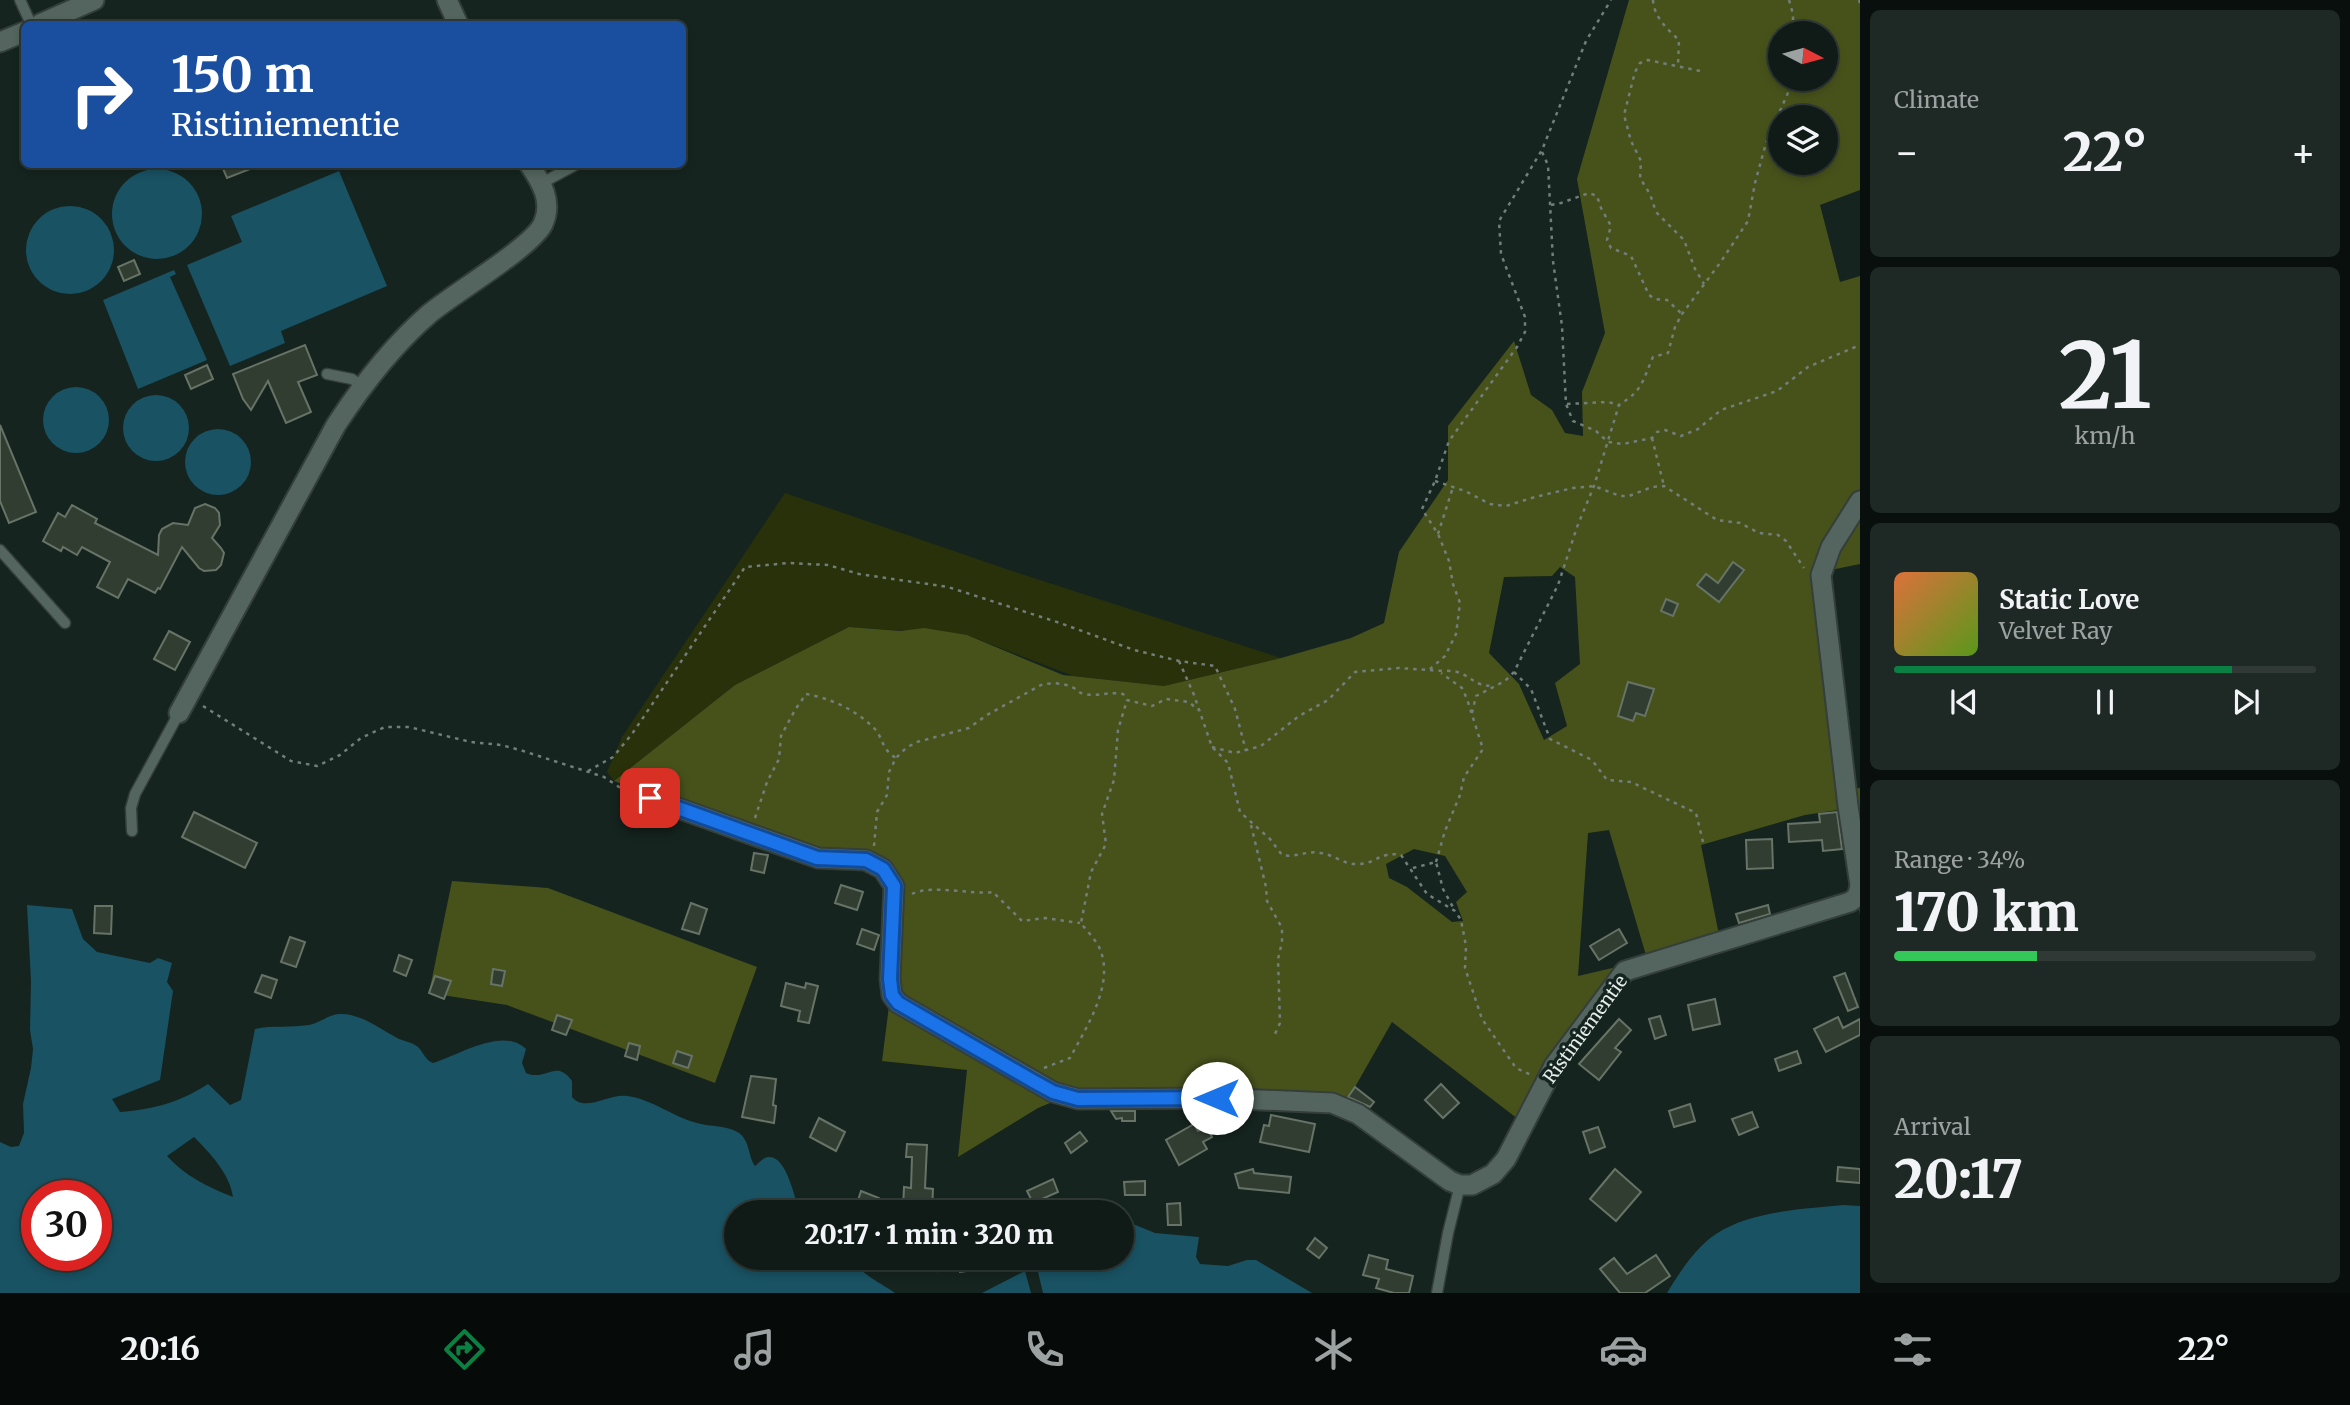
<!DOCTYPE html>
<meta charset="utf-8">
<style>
body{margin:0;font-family:Merriweather,serif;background:#1e2824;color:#f1f3f6;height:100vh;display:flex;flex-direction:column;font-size:26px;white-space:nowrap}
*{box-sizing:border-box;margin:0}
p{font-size:23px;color:#9ca1a1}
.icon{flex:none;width:38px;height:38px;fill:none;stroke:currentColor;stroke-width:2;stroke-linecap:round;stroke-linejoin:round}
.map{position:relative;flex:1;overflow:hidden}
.side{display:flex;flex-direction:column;gap:10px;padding:10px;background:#090f0d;width:490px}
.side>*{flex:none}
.banner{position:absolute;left:21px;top:21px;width:665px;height:147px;border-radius:10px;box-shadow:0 4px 10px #0003,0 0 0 2px #303936;background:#1a4fa0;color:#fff;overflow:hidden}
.needle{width:46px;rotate:96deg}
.controls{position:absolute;left:1768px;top:21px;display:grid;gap:14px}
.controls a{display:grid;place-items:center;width:70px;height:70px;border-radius:50%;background:#101b17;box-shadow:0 4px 10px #0003,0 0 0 2px #303936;font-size:35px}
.speed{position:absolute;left:21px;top:1180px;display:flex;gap:14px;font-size:35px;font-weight:700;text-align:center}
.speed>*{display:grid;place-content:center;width:91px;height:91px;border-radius:50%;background:#101b17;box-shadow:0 4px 10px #0003,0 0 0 2px #303936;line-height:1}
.speed .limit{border:10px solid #d22;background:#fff;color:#111}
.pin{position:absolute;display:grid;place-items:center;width:60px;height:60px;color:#fff;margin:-30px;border-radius:14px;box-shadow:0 4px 10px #0006}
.me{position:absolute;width:77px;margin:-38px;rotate:270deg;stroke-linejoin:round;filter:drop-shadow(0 0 5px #0008)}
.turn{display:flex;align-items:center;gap:24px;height:147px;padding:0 35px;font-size:32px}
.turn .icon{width:91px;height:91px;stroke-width:2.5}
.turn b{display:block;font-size:49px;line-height:60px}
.big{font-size:52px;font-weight:800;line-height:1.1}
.side .card{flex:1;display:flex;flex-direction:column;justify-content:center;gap:10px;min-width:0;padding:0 24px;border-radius:10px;background:#1e2824}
.side .dial{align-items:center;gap:0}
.dial b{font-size:91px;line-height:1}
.song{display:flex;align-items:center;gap:21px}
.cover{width:84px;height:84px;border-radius:10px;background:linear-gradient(135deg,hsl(20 70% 55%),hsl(90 70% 35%))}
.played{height:7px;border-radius:4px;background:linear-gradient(90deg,#0b8043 80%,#303936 80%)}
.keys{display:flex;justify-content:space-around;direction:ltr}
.heat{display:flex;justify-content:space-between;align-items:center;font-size:38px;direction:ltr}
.charge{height:10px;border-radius:5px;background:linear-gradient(90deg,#34c759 34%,#303936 0)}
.trip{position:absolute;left:724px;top:1200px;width:410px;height:70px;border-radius:35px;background:#101b17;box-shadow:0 4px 10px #0003,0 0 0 2px #303936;font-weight:800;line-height:70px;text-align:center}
.menu{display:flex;height:112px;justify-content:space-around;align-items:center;background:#060b09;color:#9ca1a1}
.menu .icon{width:49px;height:49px}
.menu .active{color:#0b8043}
.menu b{font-size:32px;color:#f1f3f6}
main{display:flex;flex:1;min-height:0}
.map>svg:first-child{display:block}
</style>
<main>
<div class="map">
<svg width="1860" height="1293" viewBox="0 0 1860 1293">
<rect width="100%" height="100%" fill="#15241f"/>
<path fill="#29310a" d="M785,493L1015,572L1281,658L1164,686L1073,676L967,635L849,627L735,685L614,781L607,772L622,737Z"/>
<g fill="#47521b" fill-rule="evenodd">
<path d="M1629,0H1860V190L1820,205L1840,282L1860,276V564L1826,571L1849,789L1860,788V915L1845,809L1805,815L1701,845L1720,940L1648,962L1609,830L1588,833L1578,976L1621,966L1522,1118L1514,1116L1392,1022L1355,1087L1343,1102L1062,1098L1038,1108L958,1157L967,1070L882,1061L889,1006L893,892L874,868L651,795L614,781L735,685L849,627L901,631L924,628L967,635L1063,675L1164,686L1281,658L1351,638L1384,623L1399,552L1448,480V426L1514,341L1531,395L1552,410L1565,433L1583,436L1582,392L1605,333L1577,179ZM1780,33H1825V79H1780ZM1780,117H1825V163H1780ZM1560,567L1575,577L1580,664L1555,683L1567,726L1544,740L1519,684L1489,653L1504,577L1552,576ZM1414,849L1445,856L1467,892L1456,902L1463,921L1452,922L1407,887L1389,878L1386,864Z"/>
<path d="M452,881L548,888L757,967L715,1083L507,1005L429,993Z"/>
</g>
<g fill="#195263" fill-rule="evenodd">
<circle cx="157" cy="214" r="45"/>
<path d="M339,171L387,286L281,331L285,343L230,366L187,265L242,242L231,216Z"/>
<circle cx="70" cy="250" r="44"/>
<path d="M174,270L176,274L170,277L207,360L138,389L103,300Z"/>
<circle cx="76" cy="420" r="33"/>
<circle cx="156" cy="428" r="33"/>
<circle cx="218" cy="462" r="33"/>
<path d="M27,905L72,909L83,939L97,952L150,963L158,958L172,963L167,982L173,991L160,1080L112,1099L120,1112C155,1109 178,1103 208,1084L230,1105L241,1100L255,1029C273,1025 291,1028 309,1025C320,1023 329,1014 340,1014C360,1013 382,1030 399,1039C404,1041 410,1042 415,1045C423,1049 424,1060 433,1063C457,1056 503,1026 526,1049L522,1063L526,1073C546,1082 556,1058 572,1081V1097C585,1113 609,1093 627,1096C652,1099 673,1117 697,1123C710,1127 728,1125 739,1133C750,1141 748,1156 755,1166C759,1163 763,1157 769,1157C787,1156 795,1200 800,1213H737V1258H851C863,1276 878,1281 895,1293H0V1142L11,1147L19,1146L24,1133L23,1104L31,1068L33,1049L30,1030L31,981ZM194,1137C210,1153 230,1174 233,1197C208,1187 185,1176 167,1156ZM37,1195H96V1255H37Z"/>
<path d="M1843,1205L1860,1206V1293H1667C1679,1273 1696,1247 1716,1234C1750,1211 1803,1209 1843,1205Z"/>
<path d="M1128,1222L1155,1233L1199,1237L1196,1257L1200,1264L1228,1266L1247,1260H1256L1312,1293H1043L1038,1272V1258H1122V1224Z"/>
<path d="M1025,1271L1031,1293H982Z"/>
</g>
<g fill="#323d32" stroke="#677367" stroke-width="2">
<path d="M221,164H260V165L227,178Z"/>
<path d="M134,260L140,274L124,281L118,267Z"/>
<path d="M305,345L317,375L298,382L311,412L286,423L268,381L251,410L243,399L233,374Z"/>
<path d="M207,365L213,379L191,389L185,375Z"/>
<path d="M0,425L36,512L9,523L0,501Z"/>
<path d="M205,504L215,508L219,513L220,525L212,538L221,548L224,553L221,565L216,570L204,571L199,568L182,547L160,589L158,588L155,593L128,579L118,598L97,587L110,562L82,547L77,555L63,547L61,551L43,541L58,513L65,517L72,505L97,519L95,523L158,555L159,535L162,529L173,523L188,525L195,508Z"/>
<path d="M1733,562L1744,570L1719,602L1697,585L1706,574L1718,583Z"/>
<path d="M1666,599L1678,604L1673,616L1661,611Z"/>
<path d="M169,631L190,642L175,670L154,659Z"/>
<path d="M1628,682L1654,689L1645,716L1636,713L1633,721L1618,716Z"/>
<path d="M194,812L257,843L245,868L182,837Z"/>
<path d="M1837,812L1842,849L1823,851L1822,840L1789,842L1788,824L1820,822L1819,814Z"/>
<path d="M1772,839L1773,868L1747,869L1746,840Z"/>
<path d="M754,853L768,855L764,873L751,870Z"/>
<path d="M841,885L863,892L857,910L835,903Z"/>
<path d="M691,903L707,909L699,934L682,929Z"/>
<path d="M1768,905L1770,914L1739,923L1736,914Z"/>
<path d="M95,906H112L111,934L94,933Z"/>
<path d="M862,929L879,935L874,950L857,944Z"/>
<path d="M1619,929L1627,943L1599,960L1590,946Z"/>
<path d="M290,937L305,942L296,967L281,962Z"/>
<path d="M399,955L412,960L406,976L394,971Z"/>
<path d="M493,969L505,971L502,986L491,984Z"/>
<path d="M1845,973L1858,1007L1848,1011L1834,977Z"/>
<path d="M262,975L277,980L271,998L255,992Z"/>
<path d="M435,976L451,981L444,999L429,993Z"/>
<path d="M786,983L805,988L806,983L818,986L809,1023L798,1021L800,1011L781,1006Z"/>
<path d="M1715,999L1720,1024L1693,1030L1688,1005Z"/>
<path d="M557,1015L572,1020L566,1035L552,1030Z"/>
<path d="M1660,1016L1666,1035L1655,1039L1649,1019Z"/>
<path d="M1838,1017L1843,1028L1860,1019V1035L1826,1052L1814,1029Z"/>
<path d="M1619,1019L1631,1030L1615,1048L1621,1052L1599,1080L1579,1064Z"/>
<path d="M629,1043L640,1046L637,1060L625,1056Z"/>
<path d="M677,1051L692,1056L688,1068L673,1063Z"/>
<path d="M1797,1051L1801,1063L1779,1071L1775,1059Z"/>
<path d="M751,1076L776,1079L773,1105L776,1106L774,1123L742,1117Z"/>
<path d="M1441,1084L1459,1103L1443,1118L1425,1100Z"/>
<path d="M1355,1087L1374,1102L1370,1107L1348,1097Z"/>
<path d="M1690,1104L1695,1121L1674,1127L1669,1111Z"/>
<path d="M1111,1111H1135V1121H1122V1118L1116,1119Z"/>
<path d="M1752,1112L1758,1127L1739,1135L1732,1119Z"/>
<path d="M1271,1115L1315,1124L1309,1152L1260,1142L1264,1125L1269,1126Z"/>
<path d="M819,1118L845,1132L836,1151L810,1137Z"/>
<path d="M1194,1124L1198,1131L1207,1127L1212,1137L1203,1142L1207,1149L1179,1165L1166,1140Z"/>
<path d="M1598,1127L1605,1147L1590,1153L1583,1132Z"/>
<path d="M1080,1132L1087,1141L1071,1153L1065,1143Z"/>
<path d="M907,1144L927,1145L925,1188L933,1189L932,1211L903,1209L904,1187L911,1188L912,1157H906Z"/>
<path d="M1838,1167L1860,1169V1183L1837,1181Z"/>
<path d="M1253,1169L1254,1173L1291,1177L1289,1193L1239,1188L1235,1174Z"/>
<path d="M1615,1169L1641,1192L1616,1221L1590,1199Z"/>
<path d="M1053,1179L1058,1192L1033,1203L1027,1191Z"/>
<path d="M1145,1181V1195H1125L1124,1182Z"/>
<path d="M861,1191L879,1198L874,1213H854Z"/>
<path d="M1180,1203L1181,1225H1168L1167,1204Z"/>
<path d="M1315,1238L1327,1248L1319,1258L1307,1249Z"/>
<path d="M1369,1255L1388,1260L1386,1269L1413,1276L1409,1293H1394L1376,1288L1379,1279L1363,1275Z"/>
<path d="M1656,1255L1670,1276L1645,1293H1620L1600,1269L1614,1258L1627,1274Z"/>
<path d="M936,1258H974L975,1270L960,1272L959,1267L938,1271Z"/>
</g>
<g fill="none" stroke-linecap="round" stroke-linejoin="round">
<g stroke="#343e3a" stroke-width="13">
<g id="lane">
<path d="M20,0L31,24"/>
<path d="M542,183L577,164"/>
<path d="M327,374L352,379L362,386"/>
<path d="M0,550L65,623"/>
<path d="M132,831L131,808L135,794L179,713"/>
<path d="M1437,1293L1448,1233L1460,1185"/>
</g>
</g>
<g stroke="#343e3a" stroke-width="23">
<g id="street">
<path d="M447,0L458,24"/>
<path d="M40,24L94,0"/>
<path d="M0,42L24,32"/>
<path d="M1860,501L1831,547L1821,575L1848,806L1860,885"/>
<path d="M179,713L336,425C363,384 392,346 429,314C454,293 532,247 543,224C553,202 542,183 529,164"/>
<path d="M650,798L818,858L866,860L883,869L894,886L890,979L892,995L898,1003L1053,1092L1078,1099L1217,1098L1332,1103L1358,1114L1450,1181L1460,1185H1472L1493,1174L1506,1159L1554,1066L1625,971L1850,902L1857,897L1860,887"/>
</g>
</g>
<g stroke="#727e7a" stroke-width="2.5" stroke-dasharray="3.5 5" stroke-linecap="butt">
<path d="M1653,0C1654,17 1667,29 1679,40L1678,66"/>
<path d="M1789,0L1793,14V33"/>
<path d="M1859,0L1860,3"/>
<path d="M1700,71L1648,60L1640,63L1635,72L1624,115L1631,141L1641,161L1640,178L1650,194L1656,212L1684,240L1695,269L1704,284"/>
<path d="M1542,152L1548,165L1553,261L1562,326L1566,404L1573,421L1596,431L1608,442L1623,444L1652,438L1657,432L1665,430L1681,436L1698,429L1721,410L1777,391L1808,367L1860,345"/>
<path d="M1551,205L1561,203L1589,193L1597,196L1601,208L1611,226L1607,240L1611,248L1631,256L1649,295L1655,299L1667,300L1682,314"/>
<path d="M1567,404L1608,402L1619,405"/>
<path d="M1652,438L1664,486"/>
<path d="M1435,481L1465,491L1490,504L1506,506L1535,497L1573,488L1594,486L1620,496H1629L1652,487L1664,486L1717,520L1740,523L1759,533L1778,535L1786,541L1804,568"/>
<path d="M1438,534L1453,487"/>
<path d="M1179,661L1194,695L1212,747L1228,763L1240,812L1270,839L1282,855C1296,858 1307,850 1321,853C1334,855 1345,865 1358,864C1376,864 1380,851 1401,855L1427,894L1455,911L1461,920L1466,946L1465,968L1482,1019L1516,1068L1531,1075"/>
<path d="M1430,670C1439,672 1452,669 1460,673C1475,679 1473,685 1492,686"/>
<path d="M1514,672L1531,689L1550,739L1592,760L1607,780L1631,782L1696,813L1703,842"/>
<path d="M203,706L291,761L317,766L340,755L361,738L385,727H409L471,742L501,745L520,750L604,777L619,787L634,792"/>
<path d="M1472,713L1476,696L1505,681L1514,672L1558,585L1577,527L1594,486L1619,405C1643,390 1642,382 1653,357L1668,353L1675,327L1682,314L1720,263L1748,221L1755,183L1766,143L1794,79"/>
<path d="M1212,747L1235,753L1261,746L1299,716L1328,700L1355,672L1399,668L1429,670L1445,656L1456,634L1460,603L1453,584L1449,561L1438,534L1422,509L1435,481L1449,441L1517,347L1525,332V317L1501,254L1499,221L1542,150L1586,41L1611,0"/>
<path d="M588,771L613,757L632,734L745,567L789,563L828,565L859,574L948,587L1060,623L1134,650L1179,661L1215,666L1235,709L1246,751"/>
<path d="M755,818L767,782L779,759L781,736L795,710L806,694C830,698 856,710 874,728C884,739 881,749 896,758"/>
<path d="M1251,825L1266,887L1267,901L1282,928V942L1278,959L1280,1023L1275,1034"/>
<path d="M874,846L877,812L887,795L889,772L896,758L906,748L917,742L969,728L987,715L1041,685C1051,682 1065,683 1074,688C1079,691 1079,693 1084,694C1097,697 1111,691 1123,694L1127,700L1152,706L1166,699L1189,702L1198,710"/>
<path d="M1436,862L1445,831L1460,795L1464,777L1483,749L1467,699L1462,688L1441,673"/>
<path d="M1413,868L1436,862L1443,889L1454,909"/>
<path d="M912,894C932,884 970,895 993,892L1022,921L1045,918L1080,923"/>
<path d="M1044,1068L1070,1058C1087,1026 1117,981 1098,945C1093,937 1086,930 1081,923L1091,872L1106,844L1102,814L1114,780L1118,730L1127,700"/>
</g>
<use href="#lane" stroke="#53655e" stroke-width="10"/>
<use href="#street" stroke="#53655e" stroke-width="19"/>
</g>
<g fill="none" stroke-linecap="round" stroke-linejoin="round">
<g stroke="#114b97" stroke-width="18">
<path id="route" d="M650,798L817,858L866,860L883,869L894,886L890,979L892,995L898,1003L1033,1081L1053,1092L1078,1099L1217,1098"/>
</g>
<use href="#route" stroke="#1a73e8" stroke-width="12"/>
</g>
<g text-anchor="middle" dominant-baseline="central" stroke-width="7" stroke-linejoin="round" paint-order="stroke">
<g font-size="18" fill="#e3ede9" stroke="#15241f">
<text transform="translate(1585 1029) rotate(-54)">Ristiniementie</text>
</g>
</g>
</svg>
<div class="controls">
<a><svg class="needle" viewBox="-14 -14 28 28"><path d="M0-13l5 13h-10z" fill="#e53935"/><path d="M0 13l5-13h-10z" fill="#9ca1a1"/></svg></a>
<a><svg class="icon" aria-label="layers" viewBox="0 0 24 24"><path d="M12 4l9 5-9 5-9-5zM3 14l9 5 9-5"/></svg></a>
</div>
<div class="speed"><div class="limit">30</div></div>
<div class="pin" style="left:650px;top:798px;background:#d93025"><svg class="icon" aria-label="arrive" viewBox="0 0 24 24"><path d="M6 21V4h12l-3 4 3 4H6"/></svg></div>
<svg class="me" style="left:1217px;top:1098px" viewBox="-20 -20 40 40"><circle r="19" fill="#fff"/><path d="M0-13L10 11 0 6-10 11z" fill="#1a73e8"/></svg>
<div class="trip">20:17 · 1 min · 320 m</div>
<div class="banner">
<div class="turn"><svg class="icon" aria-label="right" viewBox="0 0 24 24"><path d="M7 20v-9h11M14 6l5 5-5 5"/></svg><div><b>150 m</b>Ristiniementie</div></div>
</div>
</div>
<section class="side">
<div class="card"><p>Climate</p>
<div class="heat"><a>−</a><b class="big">22°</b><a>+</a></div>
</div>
<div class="card dial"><b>21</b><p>km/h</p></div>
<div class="card">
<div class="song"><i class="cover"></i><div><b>Static Love</b><p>Velvet Ray</p></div></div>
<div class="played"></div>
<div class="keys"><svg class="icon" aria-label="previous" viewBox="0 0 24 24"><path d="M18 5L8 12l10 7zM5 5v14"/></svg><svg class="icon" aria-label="pause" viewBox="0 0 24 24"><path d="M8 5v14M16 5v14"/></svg><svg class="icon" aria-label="next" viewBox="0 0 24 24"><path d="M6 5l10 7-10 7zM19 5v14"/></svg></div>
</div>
<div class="card"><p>Range · 34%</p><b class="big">170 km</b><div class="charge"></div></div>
<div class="card"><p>Arrival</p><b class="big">20:17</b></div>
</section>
</main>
<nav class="menu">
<b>20:16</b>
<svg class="icon active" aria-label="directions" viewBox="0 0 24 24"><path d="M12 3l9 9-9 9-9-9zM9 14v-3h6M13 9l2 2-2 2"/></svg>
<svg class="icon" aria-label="music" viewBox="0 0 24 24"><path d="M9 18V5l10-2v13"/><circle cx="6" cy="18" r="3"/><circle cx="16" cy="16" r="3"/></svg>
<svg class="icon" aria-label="phone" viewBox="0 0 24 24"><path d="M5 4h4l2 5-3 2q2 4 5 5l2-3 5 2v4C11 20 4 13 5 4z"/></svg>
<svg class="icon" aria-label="climate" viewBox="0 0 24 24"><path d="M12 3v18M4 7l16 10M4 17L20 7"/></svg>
<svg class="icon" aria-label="car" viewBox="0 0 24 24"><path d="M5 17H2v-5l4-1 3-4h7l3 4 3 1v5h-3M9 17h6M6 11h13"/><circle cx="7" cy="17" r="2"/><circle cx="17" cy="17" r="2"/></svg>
<svg class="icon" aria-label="filters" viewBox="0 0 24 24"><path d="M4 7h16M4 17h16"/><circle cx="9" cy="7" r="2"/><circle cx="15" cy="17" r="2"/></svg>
<b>22°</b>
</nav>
